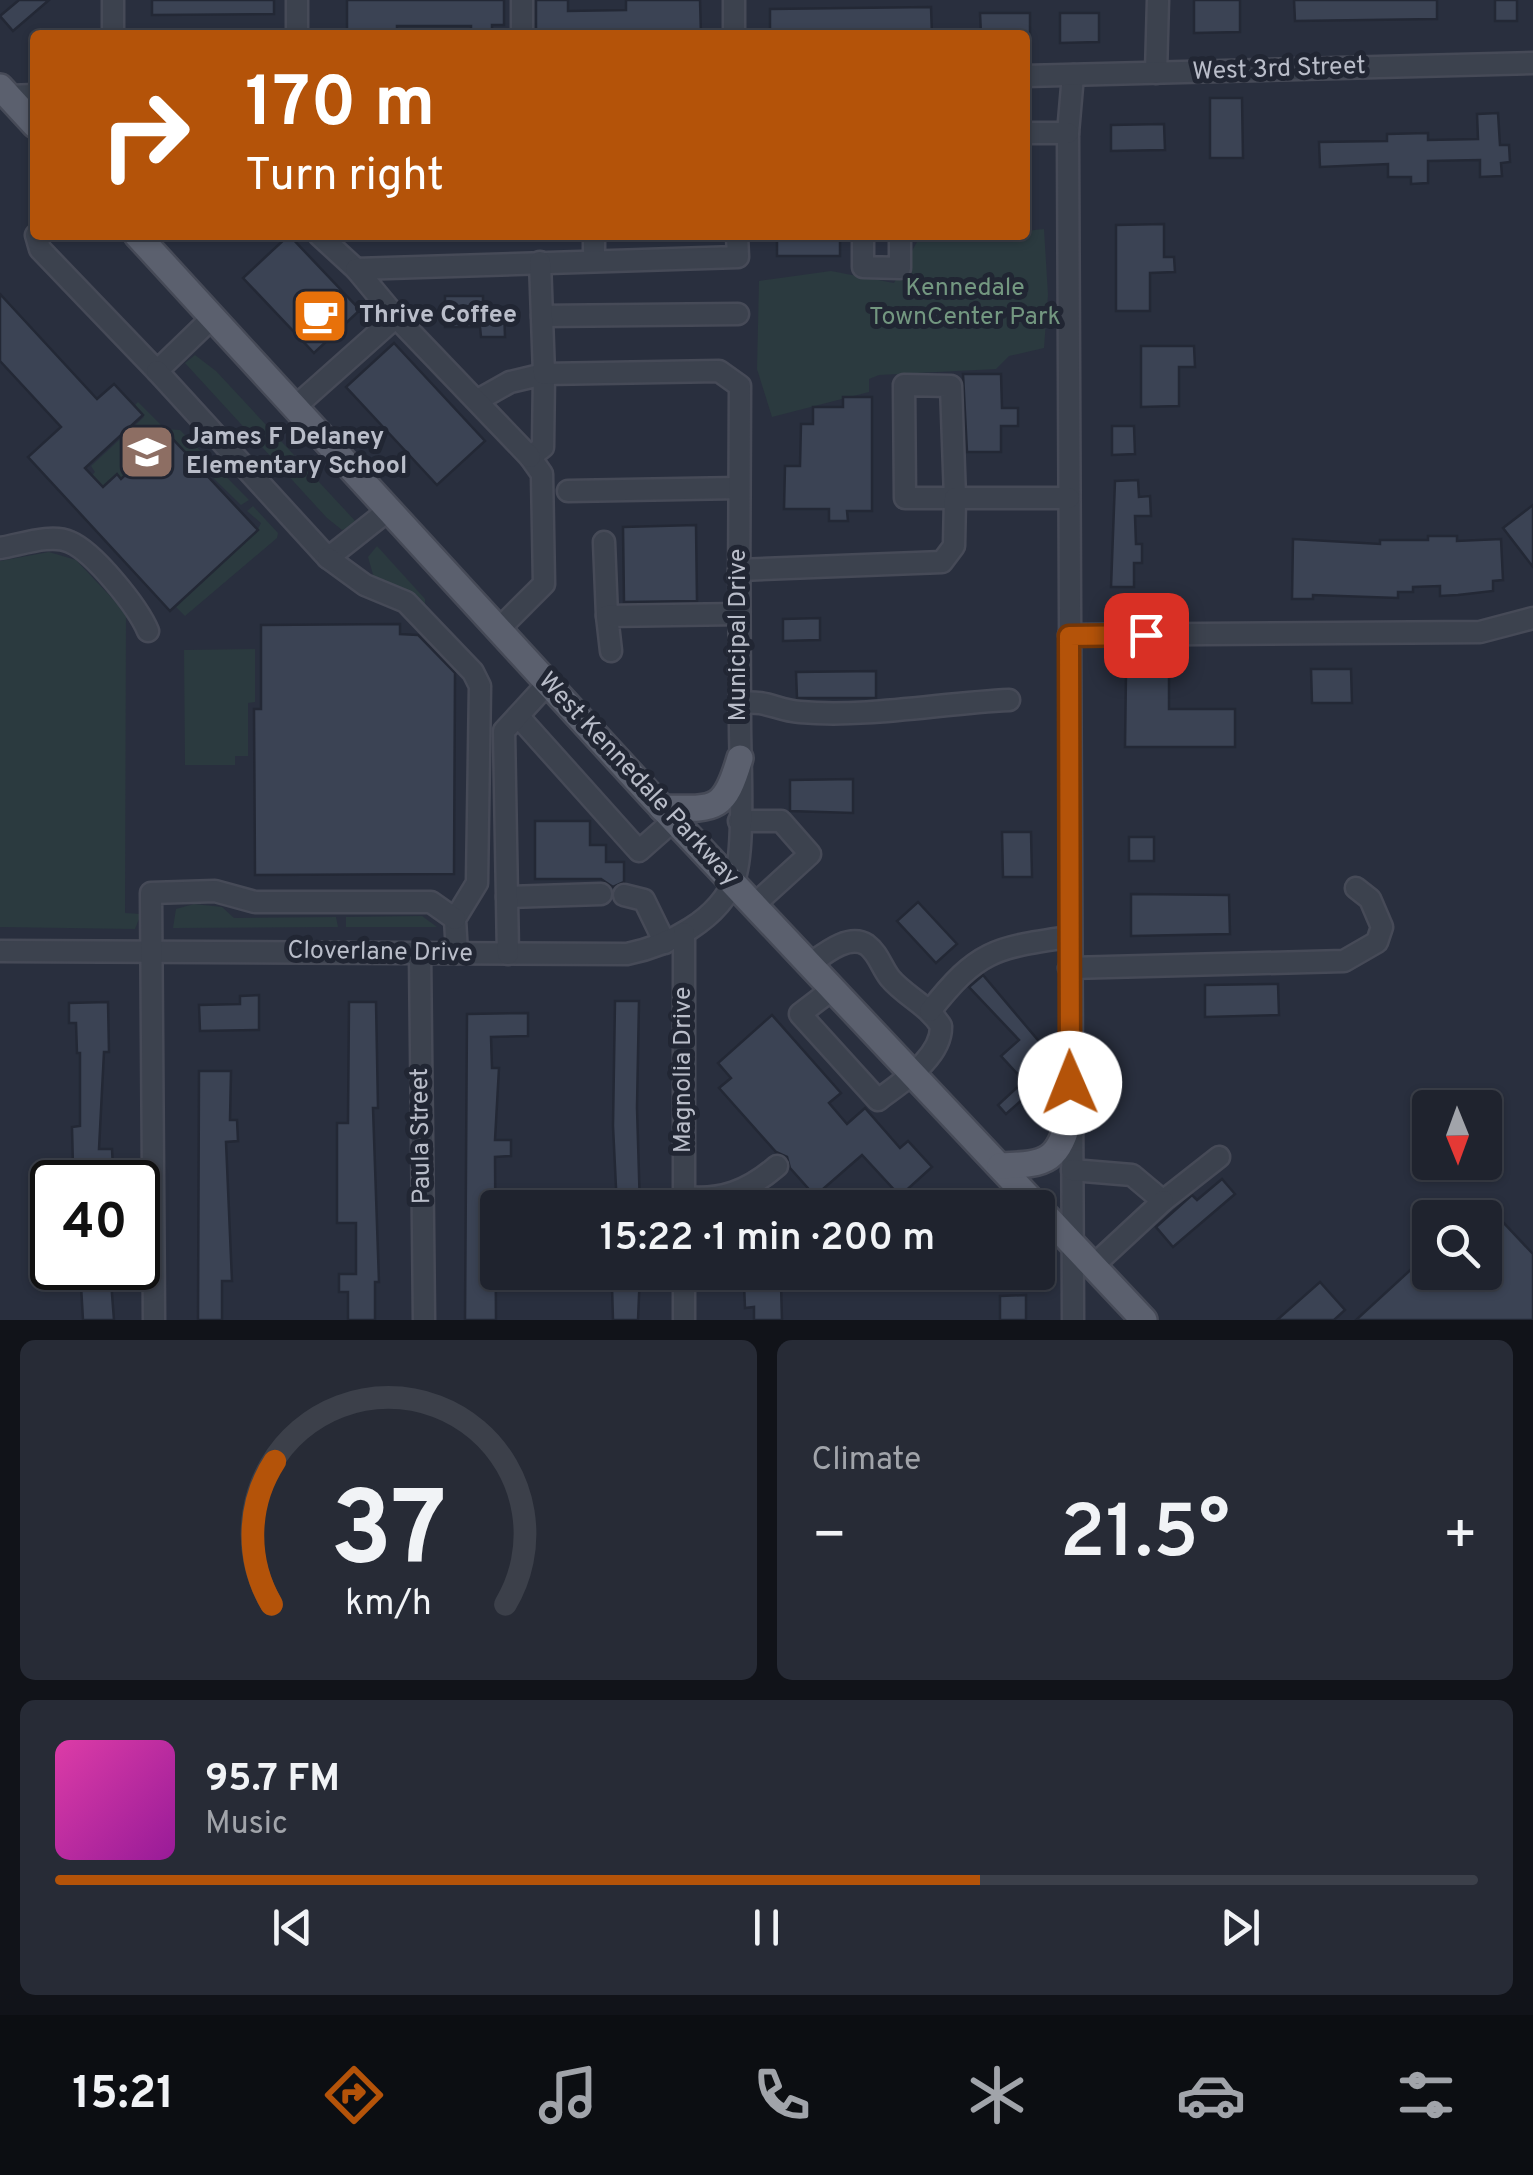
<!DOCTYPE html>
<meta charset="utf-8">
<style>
body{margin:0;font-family:Overpass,sans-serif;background:#272b36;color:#f1f3f6;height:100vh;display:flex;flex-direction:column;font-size:38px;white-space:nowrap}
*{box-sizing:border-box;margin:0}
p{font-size:32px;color:#a1a4aa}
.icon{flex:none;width:55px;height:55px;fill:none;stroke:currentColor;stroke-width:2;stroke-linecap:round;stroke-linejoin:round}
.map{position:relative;height:1320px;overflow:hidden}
.drawer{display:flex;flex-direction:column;gap:20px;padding:20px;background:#111319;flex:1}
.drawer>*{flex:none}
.hud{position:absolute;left:30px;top:30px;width:1000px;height:210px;border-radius:10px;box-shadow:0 2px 8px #0004,0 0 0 2px #3c404a;background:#b45309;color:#fff;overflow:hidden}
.needle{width:65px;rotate:179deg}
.fabs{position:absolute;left:1412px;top:1090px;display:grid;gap:20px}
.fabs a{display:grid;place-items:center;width:90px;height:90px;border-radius:10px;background:#1f232e;box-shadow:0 2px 8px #0004,0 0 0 2px #3c404a;font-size:50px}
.speed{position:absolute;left:30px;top:1160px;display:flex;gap:20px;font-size:50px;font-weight:700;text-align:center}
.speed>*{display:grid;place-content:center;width:130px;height:130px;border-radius:50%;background:#1f232e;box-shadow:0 2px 8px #0004,0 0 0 2px #3c404a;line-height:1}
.speed .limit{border:5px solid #111;border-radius:15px;background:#fff;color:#111}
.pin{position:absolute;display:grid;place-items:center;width:85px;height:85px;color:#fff;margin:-42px;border-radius:20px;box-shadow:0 5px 15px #0006}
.me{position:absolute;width:110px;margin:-55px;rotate:359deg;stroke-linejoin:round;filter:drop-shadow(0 0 8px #0008)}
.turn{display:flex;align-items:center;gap:35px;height:210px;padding:0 50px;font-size:45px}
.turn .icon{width:130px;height:130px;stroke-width:2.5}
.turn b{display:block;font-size:70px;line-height:85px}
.big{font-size:75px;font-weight:600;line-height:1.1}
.drawer .tile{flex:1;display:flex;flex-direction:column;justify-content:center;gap:15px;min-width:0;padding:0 35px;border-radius:15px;background:#272b36}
.drawer .dial{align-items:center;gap:0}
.dial svg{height:260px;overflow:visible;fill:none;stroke:#3c404a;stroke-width:7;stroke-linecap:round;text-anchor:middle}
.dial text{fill:#f1f3f6;stroke:none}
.song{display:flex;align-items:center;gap:30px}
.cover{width:120px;height:120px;border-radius:15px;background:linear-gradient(135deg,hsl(320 70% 55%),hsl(300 70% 35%))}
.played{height:10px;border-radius:5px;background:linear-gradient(90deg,#b45309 65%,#3c404a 65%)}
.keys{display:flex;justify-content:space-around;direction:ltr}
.heat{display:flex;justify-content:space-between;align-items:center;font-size:55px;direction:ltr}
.drawer .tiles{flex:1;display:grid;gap:20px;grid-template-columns:1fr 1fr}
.tile:last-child{grid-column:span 2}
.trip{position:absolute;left:480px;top:1190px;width:575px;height:100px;border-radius:10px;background:#1f232e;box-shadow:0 2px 8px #0004,0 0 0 2px #3c404a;font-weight:600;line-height:100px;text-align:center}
.tab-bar{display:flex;height:160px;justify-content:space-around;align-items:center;background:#0c0e12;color:#a1a4aa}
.tab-bar .icon{width:70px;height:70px}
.tab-bar .current{color:#b45309}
.tab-bar b{font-size:45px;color:#f1f3f6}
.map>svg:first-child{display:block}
</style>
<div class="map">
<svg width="1533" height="1320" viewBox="0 0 1533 1320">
<rect width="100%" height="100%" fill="#292f3e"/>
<g fill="#2b3a3f">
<path d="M1044,229L1048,295L1044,348L1009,356L996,369L879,375L869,379V392L772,417L757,369L759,281L831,271L894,283L917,242L1025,235V231Z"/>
<path d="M195,355L216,371L358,524L342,530L327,518L185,363Z"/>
<path d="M138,402L165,429L180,430L249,500L241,505L169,435L121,479L117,475L103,487L92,475L95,472L91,466L144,417L135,405Z"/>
<path d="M253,506L278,533L277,538L185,616L176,607L257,531L261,523L247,511Z"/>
<path d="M377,546L425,599V604L374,578L368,557Z"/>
<path d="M49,552L76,560L126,613L125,913L141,914L135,929L0,927V561Z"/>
<path d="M255,649V702L248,703V756H235V765H185L184,650Z"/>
<path d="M194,904L222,907L234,918L336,917L338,927L173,928L176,909Z"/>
<path d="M422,916L437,927H346V917Z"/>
</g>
<g fill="#3b4354" stroke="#232835" stroke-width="2.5">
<path d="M19,0H49L13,31L0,16Z"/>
<path d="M152,0H274V14L152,15Z"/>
<path d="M347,0H504V25H492V35H471V26H397V35H347Z"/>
<path d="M536,0H568V11L626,10V0H700L701,35H536Z"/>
<path d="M1194,0H1240V32L1194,33Z"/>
<path d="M1294,0H1437V19L1295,21Z"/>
<rect x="1495" y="0" width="22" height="21"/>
<path d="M931,7L932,35H770V9Z"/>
<path d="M980,13H1030V35H981Z"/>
<path d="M1060,13H1099V42L1060,43Z"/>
<path d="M1210,98H1242L1243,158H1210Z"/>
<path d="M1498,113L1500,145H1509L1510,162L1501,163L1502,176L1480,177V160L1428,161V183L1411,184V177H1388V164L1320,167L1319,142L1387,141V134L1428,133V140L1478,139L1477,114Z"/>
<path d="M1164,124L1165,150L1111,151V125Z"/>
<path d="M1164,224V257H1174L1175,272L1150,273V311H1116V225Z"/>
<path d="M289,235L360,310L314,353L243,278Z"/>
<rect x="777" y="235" width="63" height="21"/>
<path d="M0,294L97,399L114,384L143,415L85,468L103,487L117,474L121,479L169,435L258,530L170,611L28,457L61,427L0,361Z"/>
<path d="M445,296H483V307H504L505,337H481L480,327H445Z"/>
<path d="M394,343L485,441L437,485L346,387Z"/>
<path d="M1141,346H1194L1195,367H1179V406L1141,407Z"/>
<path d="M963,374H1001L1002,408H1018V426H1001V452H967Z"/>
<path d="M843,397H872V511H847L848,521H829V509H784L785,466H800L801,424H813V407H843Z"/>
<path d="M1112,426H1134L1135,454L1112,455Z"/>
<path d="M1138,480L1139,497L1150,496L1151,516H1135L1136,544H1142V563H1134V587H1111L1115,481Z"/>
<path d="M1533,505V567L1503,528Z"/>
<path d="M696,525L697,601L624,602L623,527Z"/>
<path d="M1428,536H1457V541L1501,539L1503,580L1493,581V591L1458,595L1440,596V586L1413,587V592H1398V598L1313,595V599H1292L1293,539L1380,544V540H1428Z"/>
<path d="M820,618V640L783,641V619Z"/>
<path d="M400,624V634L418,635L455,673L454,874L255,875L254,709H261V625Z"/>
<path d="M1311,669H1351L1352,703H1312Z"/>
<path d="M876,671V698H797L796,672Z"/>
<path d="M1126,673H1169V709H1235V747H1125Z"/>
<path d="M853,779V813L790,811V780Z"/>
<path d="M535,821H590V845H606V862H624V882L613,887L601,879H535Z"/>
<path d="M1002,832H1031L1032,877H1003Z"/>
<rect x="1129" y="837" width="25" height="24"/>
<path d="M1131,894L1229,895L1230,934L1131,936Z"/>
<path d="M918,902L957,944L936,963L897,921Z"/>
<path d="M983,975L1042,1045L1031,1055L1049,1076L1006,1114L998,1105L1024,1081L1001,1056L1019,1040L969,987Z"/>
<path d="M1278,984L1279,1015L1205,1017V985Z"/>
<path d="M259,995V1030L200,1031L199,1005L240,1004V996Z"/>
<path d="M615,1001H639L637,1108L640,1208H617L613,1126Z"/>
<path d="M108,1002L109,1052H104L99,1149H112L113,1168H106V1182H81V1168H73L72,1127L80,1126V1053H77L76,1023H69V1003Z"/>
<path d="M349,1002H376L378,1108H373L379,1282H375V1320H348V1292H339V1274H356V1223H337V1123H348Z"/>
<path d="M528,1013V1036L491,1037L492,1068H499L495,1140H511V1156L495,1157L496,1320H465L467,1014Z"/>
<path d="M772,1015L841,1093L829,1103L847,1124L865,1108L900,1148L908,1141L932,1167L900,1196L862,1155L815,1196L790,1168L787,1157L776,1152L719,1088L731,1078L718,1063Z"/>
<path d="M199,1071H231L230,1120H237L238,1141L226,1142L232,1281H222V1320H198Z"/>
<path d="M1222,1179L1235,1194L1173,1247L1156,1227L1192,1195L1197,1200Z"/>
<path d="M1484,1202L1533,1254V1320H1356L1430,1252V1272H1485V1218H1467Z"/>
<path d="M80,1268H110L114,1320H83Z"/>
<path d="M579,1272H640L638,1320H613L612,1287L579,1288Z"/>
<path d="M1320,1282L1345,1310L1334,1320H1277Z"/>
<path d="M744,1285H781L782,1320H754V1307L745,1308Z"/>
<path d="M1026,1295V1320H1000V1296Z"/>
</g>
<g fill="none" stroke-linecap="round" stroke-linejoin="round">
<g stroke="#464a57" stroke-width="25">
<g id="minor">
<path d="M113,0V35"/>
<path d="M734,0V35"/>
<path d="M297,35V0"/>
<path d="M522,35V0"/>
<path d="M1156,73L1158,0"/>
<path d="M1073,75L1068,133L1073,1320"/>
<path d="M1025,76L1533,63"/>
<path d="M8,96L35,95"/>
<path d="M1025,133H1068"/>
<path d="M36,235L40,249L157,371L213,317"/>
<path d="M319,235L356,269"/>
<path d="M594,235V261"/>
<path d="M863,235V267L900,268V235"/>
<path d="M542,316L738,314"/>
<path d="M396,317L356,269L738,257L737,235"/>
<path d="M157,371L328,558L390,509"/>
<path d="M904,385L951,386L955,498H905Z"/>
<path d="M478,400L510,382L544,374L543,447L530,457L542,474L544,584L499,629"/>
<path d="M296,406L396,317L530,457"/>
<path d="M568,491L739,488"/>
<path d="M604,542L607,616"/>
<path d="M0,548C20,545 51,533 70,542C94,552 138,607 148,631"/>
<path d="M328,558L365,585L406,602L473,672L480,686L477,883L455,919L457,953"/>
<path d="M739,570L942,562L954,546L955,498H1069"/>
<path d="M1069,635L1480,632L1533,618"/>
<path d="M611,651L607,616L739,614"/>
<path d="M739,703C769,700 775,710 800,712C867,718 942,703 1009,700"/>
<path d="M518,716L639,851L674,820"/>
<path d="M739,821H781L810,854L754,905"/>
<path d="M624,895L644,900L665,943"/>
<path d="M507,897L601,894"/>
<path d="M0,951L627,954C667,946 720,920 735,877C745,848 740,759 740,724C739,611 739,499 740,386L719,371L544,374L540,262"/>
<path d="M420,952L424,1320"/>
<path d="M508,954L504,731L548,683"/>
<path d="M810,964C824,954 849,933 867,945C878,953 882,968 890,978C905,996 928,1005 941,1026C942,1058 900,1083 878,1100L800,1014L834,988"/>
<path d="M1069,968L1344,961L1377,942L1382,927L1370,899L1356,888"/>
<path d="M930,1011C978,950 994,948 1069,937"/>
<path d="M1072,1170L1132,1175L1163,1201L1219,1157"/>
<path d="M684,1197C721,1201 748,1191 777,1166"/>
<path d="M684,1208V933"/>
<path d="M1093,1266L1163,1201"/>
<path d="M684,1272V1320"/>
<path d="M154,1320L151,893L215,891L255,902H431L455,919"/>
</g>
</g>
<g stroke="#464a57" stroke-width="30">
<g id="major">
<path d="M0,87L35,125"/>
<path d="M137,235L653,798L1144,1320"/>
<path d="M662,808C716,809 724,812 740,758"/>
<path d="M1000,1166C1049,1164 1058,1162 1071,1112"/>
</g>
</g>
<use href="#minor" stroke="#3c424e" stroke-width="20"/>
<use href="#major" stroke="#5b606e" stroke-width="25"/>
</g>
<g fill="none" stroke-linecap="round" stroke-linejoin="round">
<g stroke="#753606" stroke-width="25">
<path id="route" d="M1070,1083L1069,636L1146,635"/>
</g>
<use href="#route" stroke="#b45309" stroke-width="18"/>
</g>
<defs>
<g id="cafe-square" transform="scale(2.875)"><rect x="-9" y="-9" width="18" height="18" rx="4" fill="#e8710a" stroke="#212633"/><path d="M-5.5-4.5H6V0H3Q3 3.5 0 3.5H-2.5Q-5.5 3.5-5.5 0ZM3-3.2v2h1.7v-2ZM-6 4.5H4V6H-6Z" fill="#fff"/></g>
<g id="school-square" transform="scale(2.875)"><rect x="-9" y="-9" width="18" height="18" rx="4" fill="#8d6e63" stroke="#212633"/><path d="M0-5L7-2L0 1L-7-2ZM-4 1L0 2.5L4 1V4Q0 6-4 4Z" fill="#fff"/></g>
</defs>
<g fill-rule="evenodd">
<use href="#cafe-square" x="320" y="316"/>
<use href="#school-square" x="147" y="452"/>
</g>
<g text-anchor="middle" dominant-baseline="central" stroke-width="10" stroke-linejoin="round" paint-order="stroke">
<g font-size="25" fill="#b9bdc9" stroke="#212633">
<text transform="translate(1279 70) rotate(-2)">West 3rd Street</text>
<text transform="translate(739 635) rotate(-90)">Municipal Drive</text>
<text transform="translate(638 780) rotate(47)">West Kennedale Parkway</text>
<text transform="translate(380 953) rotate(1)">Cloverlane Drive</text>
<text transform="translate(684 1070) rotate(-90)">Magnolia Drive</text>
<text transform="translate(422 1136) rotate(-91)">Paula Street</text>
</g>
<g font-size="25" fill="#739780" stroke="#212633">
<text x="965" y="289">Kennedale<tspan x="965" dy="29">TownCenter Park</tspan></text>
</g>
<g font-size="25" font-weight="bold" fill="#b9bdc9" stroke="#212633" text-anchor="start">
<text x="359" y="316">Thrive Coffee</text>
<text x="186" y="438">James F Delaney<tspan x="186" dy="29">Elementary School</tspan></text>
</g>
</g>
</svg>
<div class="fabs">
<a><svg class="needle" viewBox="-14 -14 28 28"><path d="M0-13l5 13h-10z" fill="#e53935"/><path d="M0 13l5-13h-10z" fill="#a1a4aa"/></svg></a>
<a><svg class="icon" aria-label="search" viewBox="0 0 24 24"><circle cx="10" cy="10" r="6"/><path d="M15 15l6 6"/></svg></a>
</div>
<div class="speed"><div class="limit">40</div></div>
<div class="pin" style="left:1146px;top:635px;background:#d93025"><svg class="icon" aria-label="arrive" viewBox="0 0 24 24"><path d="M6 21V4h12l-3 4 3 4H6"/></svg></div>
<svg class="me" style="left:1070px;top:1083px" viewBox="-20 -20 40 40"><circle r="19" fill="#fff"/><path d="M0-13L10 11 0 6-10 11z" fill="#b45309"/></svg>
<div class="trip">15:22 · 1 min · 200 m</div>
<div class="hud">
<div class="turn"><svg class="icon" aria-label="right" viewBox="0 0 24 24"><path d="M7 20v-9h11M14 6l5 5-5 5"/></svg><div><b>170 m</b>Turn right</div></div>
</div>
</div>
<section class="drawer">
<div class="tiles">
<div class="tile dial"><svg viewBox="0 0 100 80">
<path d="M14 69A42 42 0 1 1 86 69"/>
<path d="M14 69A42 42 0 0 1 15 25" stroke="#b45309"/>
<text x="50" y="56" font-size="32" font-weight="700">37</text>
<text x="50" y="72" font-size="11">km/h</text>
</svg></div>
<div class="tile"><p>Climate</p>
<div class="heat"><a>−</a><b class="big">21.5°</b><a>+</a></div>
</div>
<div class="tile">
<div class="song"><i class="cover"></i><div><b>95.7 FM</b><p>Music</p></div></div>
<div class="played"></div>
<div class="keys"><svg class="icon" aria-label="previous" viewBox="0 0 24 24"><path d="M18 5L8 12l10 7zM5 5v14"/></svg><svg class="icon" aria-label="pause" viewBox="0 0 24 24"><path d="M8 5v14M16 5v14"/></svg><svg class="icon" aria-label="next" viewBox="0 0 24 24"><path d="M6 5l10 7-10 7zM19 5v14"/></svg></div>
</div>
</div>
</section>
<nav class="tab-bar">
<b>15:21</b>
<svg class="icon current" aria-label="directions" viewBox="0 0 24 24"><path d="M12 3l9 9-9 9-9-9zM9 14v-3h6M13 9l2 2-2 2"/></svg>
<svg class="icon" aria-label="music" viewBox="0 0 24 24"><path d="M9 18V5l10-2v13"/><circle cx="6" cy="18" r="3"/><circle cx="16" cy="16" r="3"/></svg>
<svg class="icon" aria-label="phone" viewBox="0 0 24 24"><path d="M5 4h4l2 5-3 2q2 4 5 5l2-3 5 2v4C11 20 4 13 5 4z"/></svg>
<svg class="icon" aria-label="climate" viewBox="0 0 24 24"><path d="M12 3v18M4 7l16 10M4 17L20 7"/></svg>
<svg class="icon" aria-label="car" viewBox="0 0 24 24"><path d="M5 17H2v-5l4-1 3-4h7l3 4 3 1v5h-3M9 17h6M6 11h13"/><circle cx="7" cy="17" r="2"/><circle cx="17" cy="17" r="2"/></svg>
<svg class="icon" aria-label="filters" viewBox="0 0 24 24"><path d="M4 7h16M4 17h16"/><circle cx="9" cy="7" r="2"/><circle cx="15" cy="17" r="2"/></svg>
</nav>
